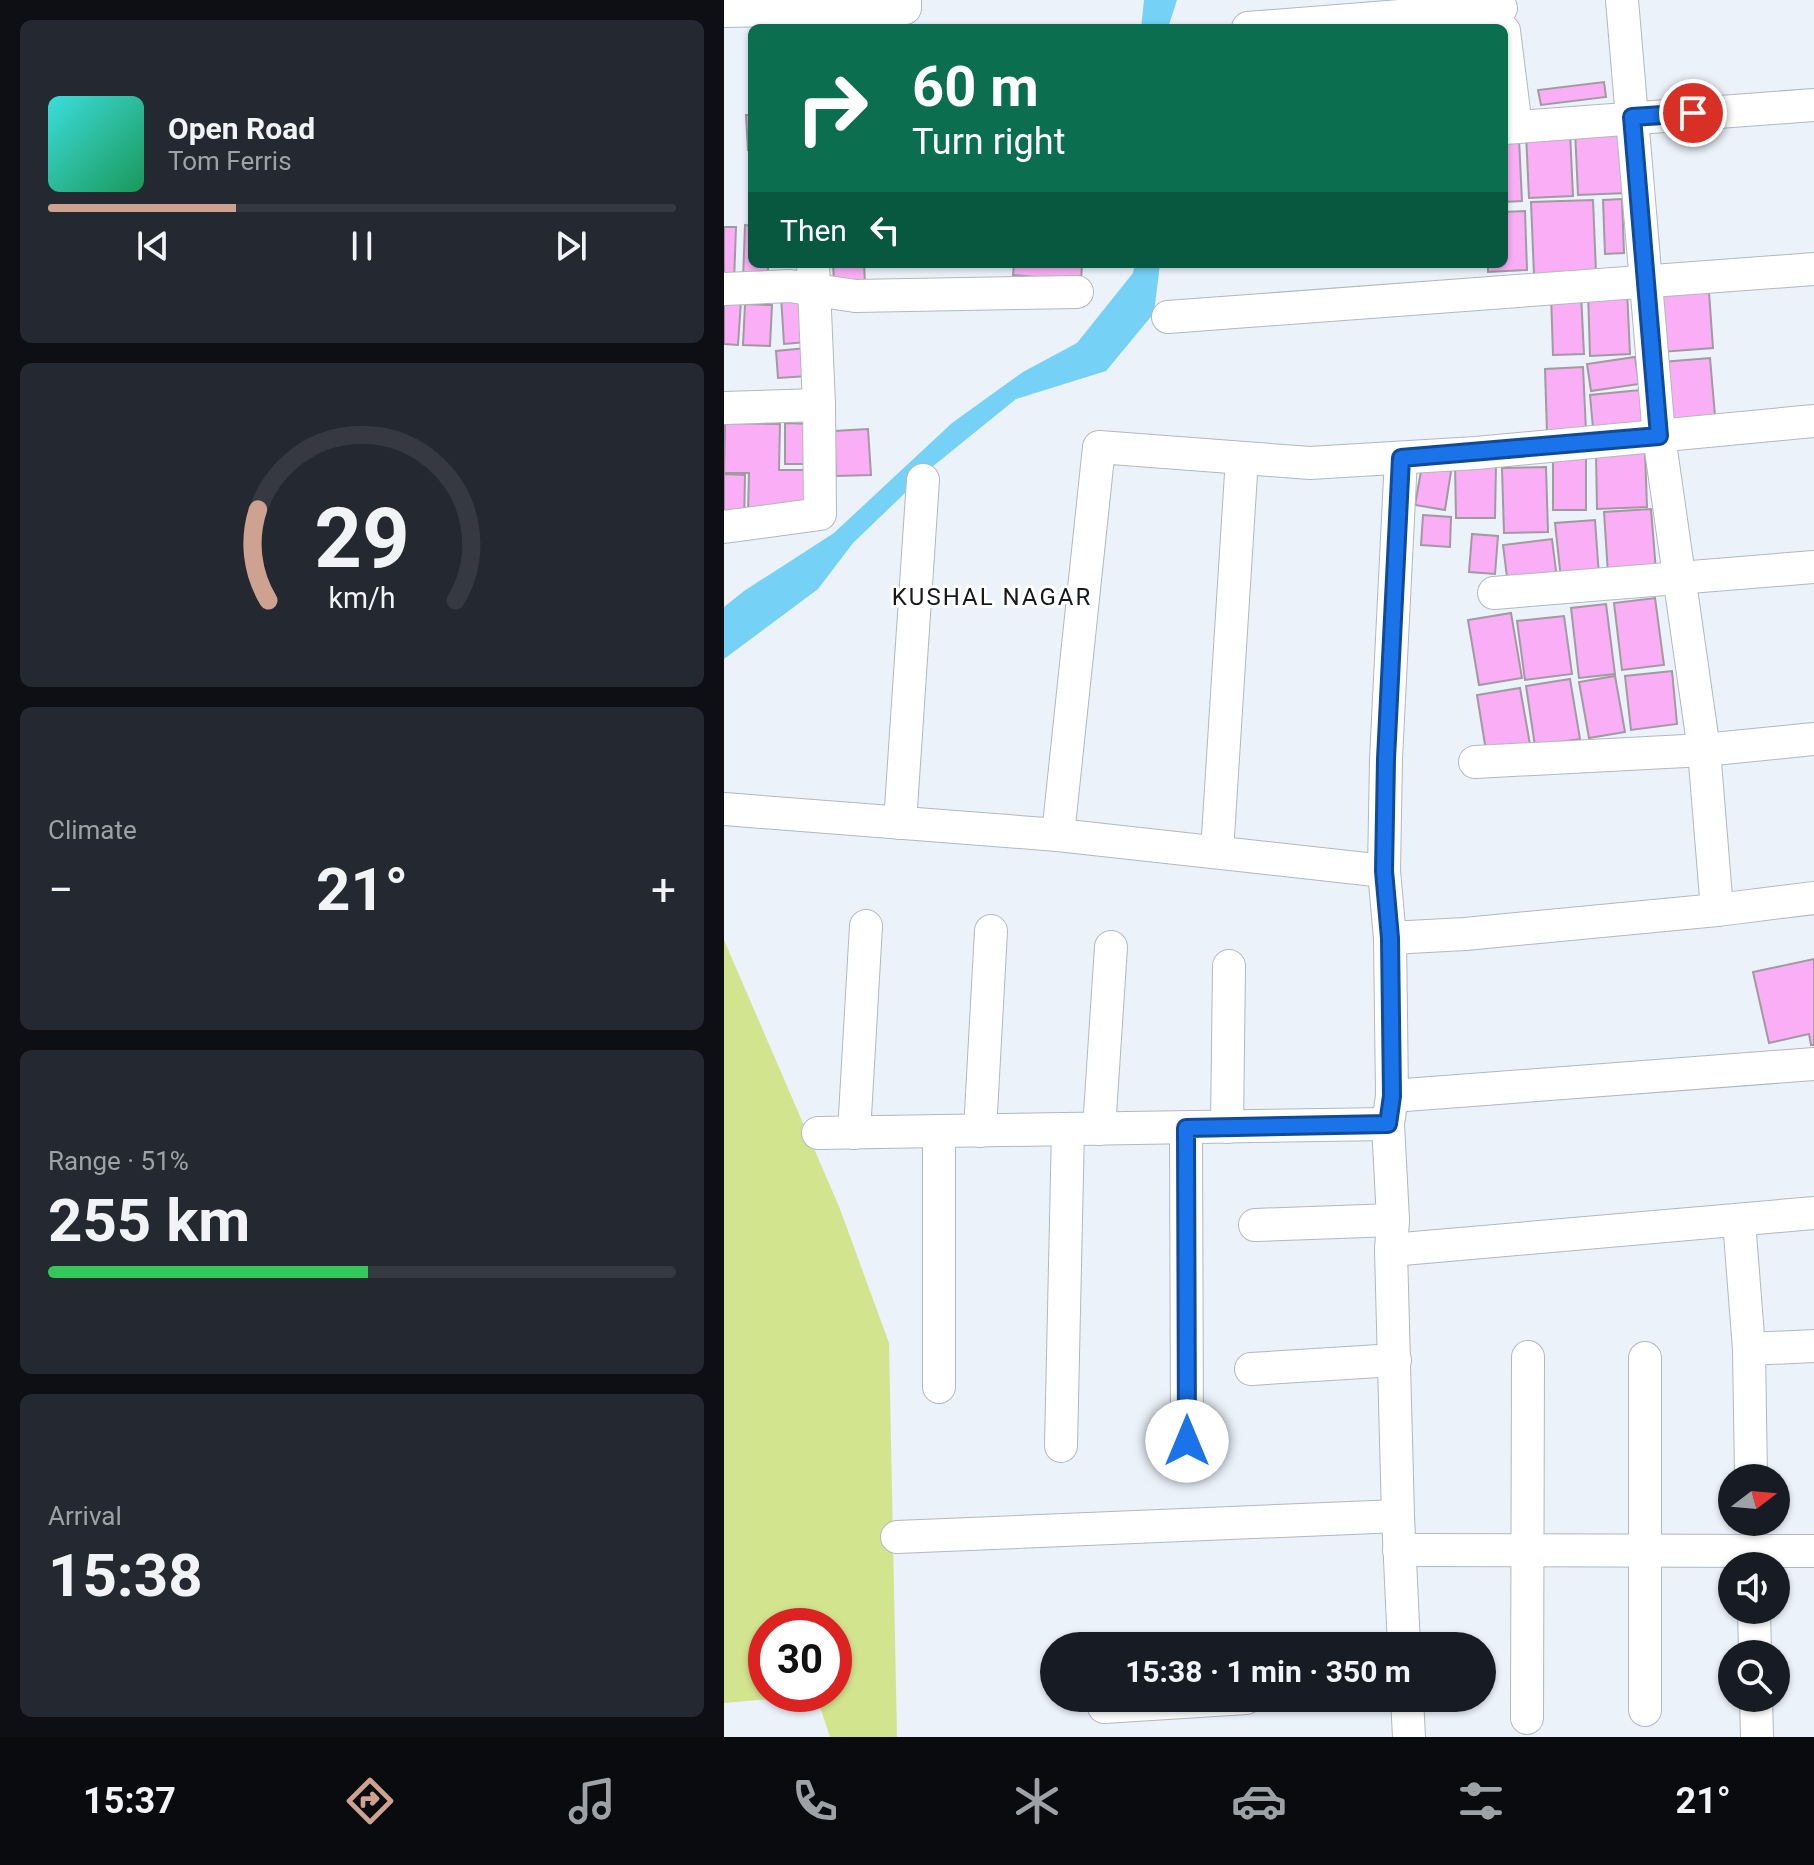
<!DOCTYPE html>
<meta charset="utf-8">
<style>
body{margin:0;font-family:Roboto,sans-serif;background:#242831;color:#f1f3f6;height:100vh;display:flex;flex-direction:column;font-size:30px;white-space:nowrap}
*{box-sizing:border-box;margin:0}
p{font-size:26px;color:#9ea1a6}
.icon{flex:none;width:44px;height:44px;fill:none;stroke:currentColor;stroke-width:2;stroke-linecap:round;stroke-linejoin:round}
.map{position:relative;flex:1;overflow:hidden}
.side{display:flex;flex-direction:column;gap:20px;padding:20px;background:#0d0f14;width:724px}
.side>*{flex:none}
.guide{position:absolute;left:24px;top:24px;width:760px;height:244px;border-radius:12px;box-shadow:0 2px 6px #0004;background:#0b6e4f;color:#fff;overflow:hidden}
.needle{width:52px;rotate:74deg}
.tools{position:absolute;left:994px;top:1464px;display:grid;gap:16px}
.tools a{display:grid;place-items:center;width:72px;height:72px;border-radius:50%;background:#171b24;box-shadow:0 2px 6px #0004;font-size:40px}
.speed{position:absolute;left:24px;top:1608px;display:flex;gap:16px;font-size:40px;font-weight:700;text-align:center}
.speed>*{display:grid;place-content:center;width:104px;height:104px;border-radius:50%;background:#171b24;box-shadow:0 2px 6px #0004;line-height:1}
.speed .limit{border:12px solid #d22;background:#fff;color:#111}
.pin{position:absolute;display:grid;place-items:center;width:68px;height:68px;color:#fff;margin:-34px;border:4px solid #fff;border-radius:50%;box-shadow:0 2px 8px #0007}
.me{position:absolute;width:88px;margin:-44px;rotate:0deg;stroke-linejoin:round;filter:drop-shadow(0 0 6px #0008)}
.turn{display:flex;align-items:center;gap:28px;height:168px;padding:0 32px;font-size:36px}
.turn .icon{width:104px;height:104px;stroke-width:2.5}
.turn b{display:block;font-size:56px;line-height:68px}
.then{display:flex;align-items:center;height:76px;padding:0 32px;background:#0003;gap:16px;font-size:30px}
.big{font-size:60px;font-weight:700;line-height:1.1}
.side .tile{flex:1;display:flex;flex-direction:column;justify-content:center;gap:12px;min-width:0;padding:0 28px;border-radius:12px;background:#242831}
.side .dial{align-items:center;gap:0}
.dial svg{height:208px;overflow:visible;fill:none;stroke:#363941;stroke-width:7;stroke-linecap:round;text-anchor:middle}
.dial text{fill:#f1f3f6;stroke:none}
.song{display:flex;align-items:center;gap:24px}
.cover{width:96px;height:96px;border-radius:12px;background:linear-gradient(135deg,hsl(180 70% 55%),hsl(150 70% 35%))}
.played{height:8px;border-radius:4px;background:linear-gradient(90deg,#cea291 30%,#363941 30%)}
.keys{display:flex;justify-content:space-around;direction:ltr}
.heat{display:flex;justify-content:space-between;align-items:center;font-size:44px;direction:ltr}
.charge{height:12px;border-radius:6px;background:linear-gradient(90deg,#34c759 51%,#363941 0)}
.trip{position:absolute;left:316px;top:1632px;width:456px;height:80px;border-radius:40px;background:#171b24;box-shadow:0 2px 6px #0004;font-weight:700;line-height:80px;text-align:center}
.tab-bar{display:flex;height:128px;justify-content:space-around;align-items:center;background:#090b0e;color:#9ea1a6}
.tab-bar .icon{width:56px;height:56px}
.tab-bar .current{color:#cea291}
.tab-bar b{font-size:36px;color:#f1f3f6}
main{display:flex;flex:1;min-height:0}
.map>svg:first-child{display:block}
</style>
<main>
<section class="side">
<div class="tile">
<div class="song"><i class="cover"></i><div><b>Open Road</b><p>Tom Ferris</p></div></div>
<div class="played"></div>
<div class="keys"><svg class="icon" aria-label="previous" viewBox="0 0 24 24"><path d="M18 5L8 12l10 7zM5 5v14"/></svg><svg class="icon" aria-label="pause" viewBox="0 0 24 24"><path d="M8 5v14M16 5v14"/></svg><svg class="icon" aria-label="next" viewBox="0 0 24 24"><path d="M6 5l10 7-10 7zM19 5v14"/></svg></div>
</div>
<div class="tile dial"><svg viewBox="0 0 100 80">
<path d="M14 69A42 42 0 1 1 86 69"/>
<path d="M14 69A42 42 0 0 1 10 34" stroke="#cea291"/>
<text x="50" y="56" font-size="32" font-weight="700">29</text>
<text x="50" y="72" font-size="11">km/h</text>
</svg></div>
<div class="tile"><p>Climate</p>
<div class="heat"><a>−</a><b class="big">21°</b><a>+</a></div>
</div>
<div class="tile"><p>Range · 51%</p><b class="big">255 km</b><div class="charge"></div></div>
<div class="tile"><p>Arrival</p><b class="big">15:38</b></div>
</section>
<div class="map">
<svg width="1090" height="1737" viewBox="0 0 1090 1737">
<rect width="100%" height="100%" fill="#ebf2fa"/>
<path fill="#d3e48f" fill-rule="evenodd" d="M0,940L116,1209L165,1343L173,1737H106L92,1695L0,1703ZM42,1626H110V1694H42Z"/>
<g fill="#75d1f5">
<path d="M420,0H453L444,28H417Z"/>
<path d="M411,264H436L430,313L382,371L292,399L208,467L129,543L94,589L0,659V607L20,591L110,533L228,423L299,372L353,343L409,273Z"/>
</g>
<g fill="#faaef5" stroke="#a19aa0" stroke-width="2">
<path d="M880,82L882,97L817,105L814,90Z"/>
<path d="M22,115H28V149L24,150Z"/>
<path d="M900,128L903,193L854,195L851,130Z"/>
<path d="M846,132L849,196L805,198L802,134Z"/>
<path d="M780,139H795L798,201L780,202Z"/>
<path d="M898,199L900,253L881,254L879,200Z"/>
<path d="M869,200L872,272L810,275L807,202Z"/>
<path d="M801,211L803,270L764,272V264H780V212Z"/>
<path d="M21,225L28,226V264H44V280H19Z"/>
<path d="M0,227H12L10,282H0Z"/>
<path d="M109,264H140L141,282L110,284Z"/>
<path d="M290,264H358L357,281L289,275Z"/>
<path d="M984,278L989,348L937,352L932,282Z"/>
<path d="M903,290L906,354L866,356L864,291Z"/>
<path d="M827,294H857L860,354L829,355Z"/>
<path d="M80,295L83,342L60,344L57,296Z"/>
<path d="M0,300L17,301L14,345L0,344Z"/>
<path d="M21,304L48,305L46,346L19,345Z"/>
<path d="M82,348L84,376L54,378L52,351Z"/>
<path d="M911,357L915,384L867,391L863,364Z"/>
<path d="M986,358L992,427L943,431L938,362Z"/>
<path d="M859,367L862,431L823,433L821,369Z"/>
<path d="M916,390L920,423L869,428L866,395Z"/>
<path d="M1,423L56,424L55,470H91V514L24,513L25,473H0Z"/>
<path d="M61,423L88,424L87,464H61Z"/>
<path d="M144,429L147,475L112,476L110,431Z"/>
<path d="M921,452L923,507L873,509L872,454Z"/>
<rect x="829" y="458" width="33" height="52"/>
<path d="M699,460L728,465L721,510L691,505Z"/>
<path d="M731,464H772L771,518H732Z"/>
<path d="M822,467L824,532L780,533L778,468Z"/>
<path d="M0,474L21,475L20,524L0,523Z"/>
<path d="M927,509L932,571L884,574L880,512Z"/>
<path d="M699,515L727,517L726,547L697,545Z"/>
<path d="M871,520L875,576L837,579L831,523Z"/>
<path d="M748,534L774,536L771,574L745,572Z"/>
<path d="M828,539L833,579L784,585L779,545Z"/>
<path d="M931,598L940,665L898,670L890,603Z"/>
<path d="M882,604L891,674L855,678L847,608Z"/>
<path d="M787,613L798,678L755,685L744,620Z"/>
<path d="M840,616L848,674L801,680L793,621Z"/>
<path d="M948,671L953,724L907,730L901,676Z"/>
<path d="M891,676L901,732L865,738L855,682Z"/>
<path d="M846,679L856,739L811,746L802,686Z"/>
<path d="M796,688L807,750L763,757L753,695Z"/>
<path d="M1090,959V1045H1087L1085,1034L1045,1043L1029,972Z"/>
</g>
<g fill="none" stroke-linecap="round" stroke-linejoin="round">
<g stroke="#b2b8bf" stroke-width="34">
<g id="street">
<path d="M0,11L181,8V0"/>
<path d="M524,28L777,8"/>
<path d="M780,31L792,127"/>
<path d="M780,128L1090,105"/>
<path d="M0,289L66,286L131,296L353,292"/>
<path d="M444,317L1090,269"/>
<path d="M0,408L95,405"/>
<path d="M677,458L662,759L660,871L666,938L668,1096L664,1124L669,1220L667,1250L674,1516L680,1646"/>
<path d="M0,527L96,514L95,405L89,264"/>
<path d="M770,593L1090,567"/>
<path d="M751,762L980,750L1090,739"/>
<path d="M0,809L334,835L660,871"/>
<path d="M176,823L199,480"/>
<path d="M334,835L375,447L586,463L752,453L1090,421"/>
<path d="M493,852L518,458"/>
<path d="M993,910L1090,898"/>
<path d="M666,938L741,934L993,910L980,750L935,436L898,0"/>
<path d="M668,1096L1090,1064"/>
<path d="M503,1127L505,966"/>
<path d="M462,1128L463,1441"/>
<path d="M375,1129L387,947"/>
<path d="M256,1131L267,931"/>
<path d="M215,1132V1387"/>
<path d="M94,1133L664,1124"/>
<path d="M130,1133L142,926"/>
<path d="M1015,1221L1025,1349L1027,1478"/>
<path d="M531,1225L669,1220"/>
<path d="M667,1250L1090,1213"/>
<path d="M1025,1349L1090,1346"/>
<path d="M527,1369L671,1360"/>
<path d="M337,1446L344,1129"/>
<path d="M173,1537L674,1516"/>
<path d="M675,1550L1090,1551"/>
<path d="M1030,1610L1031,1654"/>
<path d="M683,1698L685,1737"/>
<path d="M1032,1698L1033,1737"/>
<path d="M380,1707L522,1698"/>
<path d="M921,1710V1358"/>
<path d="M803,1718L804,1357"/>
</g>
</g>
<use href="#street" stroke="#fff" stroke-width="32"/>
</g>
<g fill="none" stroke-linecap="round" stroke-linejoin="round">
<g stroke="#114b97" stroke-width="20">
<path id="route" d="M463,1441L462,1128L664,1124L668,1096L666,938L660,871L662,759L677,458L935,436L908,117L969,113"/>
</g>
<use href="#route" stroke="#1a73e8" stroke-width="14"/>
</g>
<g text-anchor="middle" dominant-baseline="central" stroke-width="6" stroke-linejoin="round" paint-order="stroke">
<g font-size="24" letter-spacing="2" fill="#17191c" stroke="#fff">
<text x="268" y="597">KUSHAL NAGAR</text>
</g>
</g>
</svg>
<div class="tools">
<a><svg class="needle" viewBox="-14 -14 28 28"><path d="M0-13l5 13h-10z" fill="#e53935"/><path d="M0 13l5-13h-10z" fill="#9ea1a6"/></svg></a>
<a><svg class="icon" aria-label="sound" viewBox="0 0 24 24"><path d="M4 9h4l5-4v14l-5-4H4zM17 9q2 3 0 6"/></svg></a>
<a><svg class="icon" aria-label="search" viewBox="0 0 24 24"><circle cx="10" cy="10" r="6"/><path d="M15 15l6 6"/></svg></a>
</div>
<div class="speed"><div class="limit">30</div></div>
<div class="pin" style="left:969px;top:113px;background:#d93025"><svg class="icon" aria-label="arrive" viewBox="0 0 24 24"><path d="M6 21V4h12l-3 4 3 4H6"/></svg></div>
<svg class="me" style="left:463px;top:1441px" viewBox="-20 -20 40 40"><circle r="19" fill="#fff"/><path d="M0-13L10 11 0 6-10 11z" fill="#1a73e8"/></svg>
<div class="trip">15:38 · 1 min · 350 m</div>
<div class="guide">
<div class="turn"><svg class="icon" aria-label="right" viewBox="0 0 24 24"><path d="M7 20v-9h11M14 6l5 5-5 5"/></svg><div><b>60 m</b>Turn right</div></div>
<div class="then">Then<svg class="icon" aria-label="left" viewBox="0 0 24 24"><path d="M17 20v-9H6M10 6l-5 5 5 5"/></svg></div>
</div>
</div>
</main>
<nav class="tab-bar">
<b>15:37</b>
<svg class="icon current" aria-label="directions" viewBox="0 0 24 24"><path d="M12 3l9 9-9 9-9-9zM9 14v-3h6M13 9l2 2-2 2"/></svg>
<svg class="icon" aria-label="music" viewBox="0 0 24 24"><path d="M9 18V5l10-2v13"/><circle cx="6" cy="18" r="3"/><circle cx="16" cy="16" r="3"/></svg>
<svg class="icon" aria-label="phone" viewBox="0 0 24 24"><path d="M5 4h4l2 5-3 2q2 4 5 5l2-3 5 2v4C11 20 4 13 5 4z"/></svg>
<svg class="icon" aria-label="climate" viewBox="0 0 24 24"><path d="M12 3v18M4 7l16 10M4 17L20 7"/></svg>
<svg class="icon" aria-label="car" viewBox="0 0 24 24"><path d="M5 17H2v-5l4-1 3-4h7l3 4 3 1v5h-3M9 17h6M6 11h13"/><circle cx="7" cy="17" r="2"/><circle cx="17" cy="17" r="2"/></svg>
<svg class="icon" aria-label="filters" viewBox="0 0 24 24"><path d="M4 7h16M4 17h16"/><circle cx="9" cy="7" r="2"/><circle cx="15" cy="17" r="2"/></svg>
<b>21°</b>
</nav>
